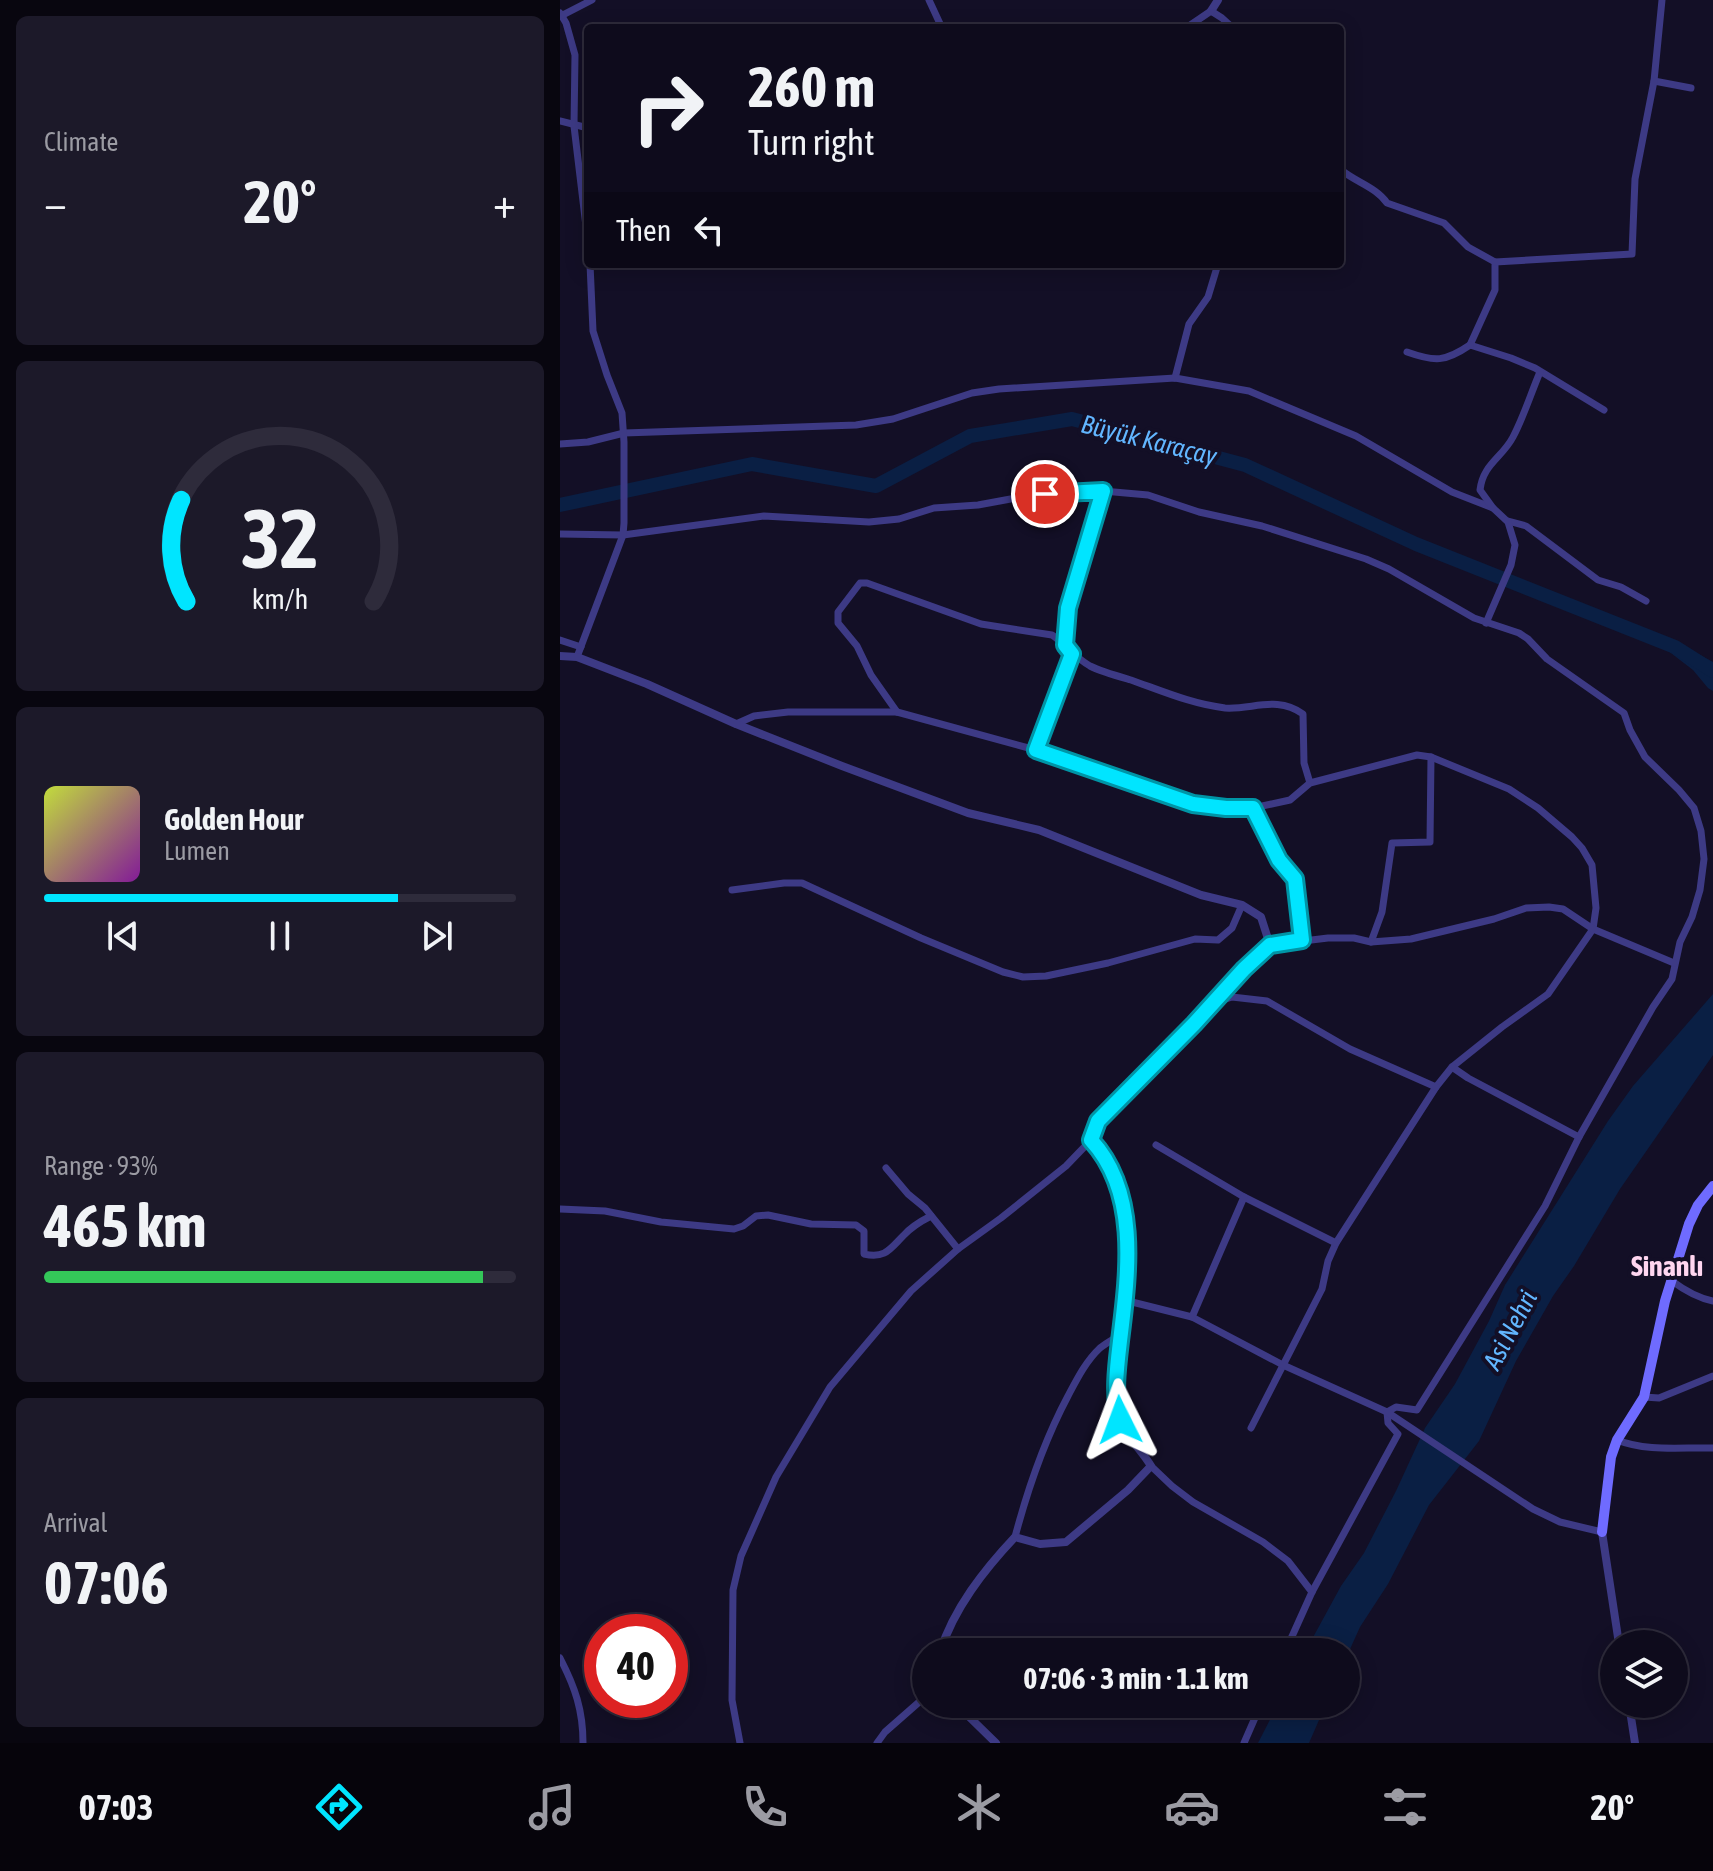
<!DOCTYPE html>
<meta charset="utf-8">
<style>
body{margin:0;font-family:"Asap Condensed",sans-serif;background:#1c1929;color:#f1f3f6;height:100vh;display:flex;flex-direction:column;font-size:30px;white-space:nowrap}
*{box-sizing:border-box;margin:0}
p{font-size:26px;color:#9b9ba3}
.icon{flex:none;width:44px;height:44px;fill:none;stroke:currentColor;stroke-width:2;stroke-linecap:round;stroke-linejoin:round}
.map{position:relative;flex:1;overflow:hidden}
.panel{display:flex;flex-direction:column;gap:16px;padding:16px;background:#08060f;width:560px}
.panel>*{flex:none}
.guide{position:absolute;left:24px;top:24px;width:760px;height:244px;border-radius:8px;box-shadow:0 4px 20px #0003,0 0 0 2px #2e2b3b;background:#0e0b1c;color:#f1f3f6;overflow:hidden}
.fabs{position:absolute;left:1040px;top:1630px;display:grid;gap:16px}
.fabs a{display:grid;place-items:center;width:88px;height:88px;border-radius:50%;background:#0e0b1c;box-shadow:0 4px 20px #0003,0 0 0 2px #2e2b3b;font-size:40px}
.speed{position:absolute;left:24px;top:1614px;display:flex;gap:16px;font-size:40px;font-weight:700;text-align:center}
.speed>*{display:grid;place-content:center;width:104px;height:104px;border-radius:50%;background:#0e0b1c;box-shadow:0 4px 20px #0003,0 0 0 2px #2e2b3b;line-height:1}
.speed .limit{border:12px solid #d22;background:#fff;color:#111}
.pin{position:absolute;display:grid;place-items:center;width:68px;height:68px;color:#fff;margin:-34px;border:4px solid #fff;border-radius:50%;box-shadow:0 2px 8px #0007}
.me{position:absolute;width:88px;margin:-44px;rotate:357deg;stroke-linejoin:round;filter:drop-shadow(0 0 6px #0008)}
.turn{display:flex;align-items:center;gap:28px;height:168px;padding:0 32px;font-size:36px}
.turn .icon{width:104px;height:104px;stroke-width:2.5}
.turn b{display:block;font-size:56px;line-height:68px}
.then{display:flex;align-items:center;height:76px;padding:0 32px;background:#0003;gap:16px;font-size:30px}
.big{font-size:60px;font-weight:700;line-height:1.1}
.panel .widget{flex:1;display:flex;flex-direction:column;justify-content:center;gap:12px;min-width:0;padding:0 28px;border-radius:12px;background:#1c1929}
.panel .dial{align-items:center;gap:0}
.dial svg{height:208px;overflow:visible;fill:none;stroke:#2e2b3b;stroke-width:7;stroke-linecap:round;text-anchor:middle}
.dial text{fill:#f1f3f6;stroke:none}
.song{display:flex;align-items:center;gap:24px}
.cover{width:96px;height:96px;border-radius:12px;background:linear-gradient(135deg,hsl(70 70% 55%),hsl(290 70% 35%))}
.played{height:8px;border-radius:4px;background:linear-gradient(90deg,#00e5ff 75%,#2e2b3b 75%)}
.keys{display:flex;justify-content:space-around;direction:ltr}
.heat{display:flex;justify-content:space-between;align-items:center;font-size:44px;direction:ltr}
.charge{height:12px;border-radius:6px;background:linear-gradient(90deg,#34c759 93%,#2e2b3b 0)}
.trip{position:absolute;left:352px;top:1638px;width:448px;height:80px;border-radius:40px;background:#0e0b1c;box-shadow:0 4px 20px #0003,0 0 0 2px #2e2b3b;font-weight:700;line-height:80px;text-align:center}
.tabs{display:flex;height:128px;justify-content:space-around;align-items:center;background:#06040b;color:#9b9ba3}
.tabs .icon{width:56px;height:56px}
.tabs .on{color:#00e5ff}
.tabs b{font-size:36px;color:#f1f3f6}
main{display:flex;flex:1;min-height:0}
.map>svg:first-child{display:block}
</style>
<main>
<section class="panel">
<div class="widget"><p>Climate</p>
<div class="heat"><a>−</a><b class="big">20°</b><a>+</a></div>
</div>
<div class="widget dial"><svg viewBox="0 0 100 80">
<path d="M14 69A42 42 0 1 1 86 69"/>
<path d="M14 69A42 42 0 0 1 12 30" stroke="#00e5ff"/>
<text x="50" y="56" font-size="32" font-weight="700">32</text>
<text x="50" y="72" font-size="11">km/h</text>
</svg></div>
<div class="widget">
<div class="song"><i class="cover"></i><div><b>Golden Hour</b><p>Lumen</p></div></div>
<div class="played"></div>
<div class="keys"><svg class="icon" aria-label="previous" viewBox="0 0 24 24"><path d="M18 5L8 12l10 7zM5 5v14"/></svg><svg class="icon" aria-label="pause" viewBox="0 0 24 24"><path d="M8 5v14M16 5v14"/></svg><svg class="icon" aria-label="next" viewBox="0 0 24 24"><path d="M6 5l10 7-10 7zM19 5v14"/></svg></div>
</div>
<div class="widget"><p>Range · 93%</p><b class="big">465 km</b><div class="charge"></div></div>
<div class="widget"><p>Arrival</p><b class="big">07:06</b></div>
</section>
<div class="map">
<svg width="1153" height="1743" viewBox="0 0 1153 1743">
<rect width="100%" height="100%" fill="#130f26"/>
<g fill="#0a1f44">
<path d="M1109,638L1153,662V691L1148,688L1133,670L1107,650L1106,644Z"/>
<path d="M1153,994V1055L1060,1189L1014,1266L993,1296L956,1361L919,1441L869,1505L828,1584L800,1627L786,1658V1652H745L781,1586L804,1553L836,1491L865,1428L895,1384L929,1321L945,1285L1048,1121L1073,1086Z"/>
<path d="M718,1704H766L749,1743H698Z"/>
</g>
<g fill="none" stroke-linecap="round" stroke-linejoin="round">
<path stroke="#0a1f44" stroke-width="14" d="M0,505L192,464L316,486L410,436L512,419L685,465L856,544L1115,647L1153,671"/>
<g stroke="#3d3a85" stroke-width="7">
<path d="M369,0L382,28"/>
<path d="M0,13L6,23L15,55L14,126L28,243"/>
<path d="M1,16L32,0"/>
<path d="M626,28L651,11L662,18L673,28"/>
<path d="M1094,81L1131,88"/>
<path d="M0,121L28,128"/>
<path d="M780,169C795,182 816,187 827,203L884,223L908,247L935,262V290L910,345L951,358L975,368L1044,410"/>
<path d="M935,262L1072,254L1075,179L1094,81L1102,0"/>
<path d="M847,352C875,362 885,362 910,345"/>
<path d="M615,378L629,324L648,297L658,264"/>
<path d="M0,444L28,442L64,433L296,425L333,419L412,393L439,389L615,378L689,391L796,436L892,492L933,508"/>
<path d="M948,521L966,526L1038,580L1061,587L1086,601"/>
<path d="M0,534L63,535L204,516L309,522L339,519L374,508L418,505L467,496L502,493L543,491L588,495L639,512L702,526L806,559L829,569L914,618L959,633L968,639L987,659L1064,713L1070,730L1085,757L1119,790L1134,808L1141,831L1144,859L1140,890L1132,917L1120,942L1112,979L1093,1007L1019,1137L985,1206L857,1410L836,1407L827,1412L828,1423L838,1434L752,1592L725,1652"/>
<path d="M926,623L951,565L955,545L948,522L933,508L920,490C923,464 942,458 953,437C964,416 971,393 980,372"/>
<path d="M0,640L21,647"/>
<path d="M505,645L508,608L543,491"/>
<path d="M17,657L63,535L64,523V442L62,413L47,375L33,331L30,264"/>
<path d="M337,712L311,675L297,646L278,623V612L300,583H307L421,624L492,635C506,644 515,658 530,666C542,672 557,676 571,680C602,691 632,704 665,708C692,710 717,695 743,714L744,763L750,783"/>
<path d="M176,724L194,716L228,712H337L476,750L633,804L666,808H693L730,800L750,783L857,755L871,757L949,789L978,808L1012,837L1022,848L1032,865L1036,908L1033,929L988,994L942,1027L892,1067L876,1087L776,1243L768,1261L762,1289L691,1428"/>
<path d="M476,750L512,654"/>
<path d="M693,808L719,860L735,879L742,940"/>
<path d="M172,890L224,883H242L361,938L443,972L463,977L486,976L548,963L635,939L658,940L672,928L682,905"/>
<path d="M811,942L822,912L832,843L870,842L871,757"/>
<path d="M710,945L768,938H794L811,942L851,939L934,919L966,908L989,907L1003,909L1033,929L1114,963"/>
<path d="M654,1003L672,997L707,1001L790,1049L876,1087"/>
<path d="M892,1067L908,1078L1019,1137"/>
<path d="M596,1145L684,1197L776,1243"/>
<path d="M326,1168L348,1194L365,1208L398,1249"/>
<path d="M0,1209L45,1211L101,1222L174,1229L183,1226L196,1216L208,1215L251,1224L296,1225L304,1231V1254C325,1259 330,1249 343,1236C351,1227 361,1221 371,1216"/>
<path d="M1112,1281C1124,1290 1138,1298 1153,1301"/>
<path d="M564,1300L632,1317L723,1365L827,1412L973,1509L1000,1522L1042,1532"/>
<path d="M632,1317L684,1197"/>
<path d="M1084,1397L1099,1398L1153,1376"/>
<path d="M1057,1440C1087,1452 1122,1447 1153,1448"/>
<path d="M591,1466L612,1486L633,1502L703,1542L728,1561L752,1592"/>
<path d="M455,1537C468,1488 484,1441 508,1396C517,1379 526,1361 540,1348C546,1343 554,1339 561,1334"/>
<path d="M0,1658C15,1687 23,1710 23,1743"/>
<path d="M180,1743L172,1700L173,1590L181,1556L216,1477L270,1387L351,1291L398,1249L441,1218L506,1166L531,1140"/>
<path d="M317,1743L325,1732L366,1696"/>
<path d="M684,1743L701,1704"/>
</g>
<g stroke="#3d3a85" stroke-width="8">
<path d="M651,11L658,0"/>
<path d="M0,656L17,657L87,684L176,724L282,766L408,813L479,830L641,895L682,905L701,917L710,945L684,969L634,1024L538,1121L531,1140C581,1193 567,1275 560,1341C558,1361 554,1395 558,1414C562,1433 582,1450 591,1466L568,1490L506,1542L480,1544L455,1537C424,1570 394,1608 380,1652"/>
<path d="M1042,1532L1059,1644"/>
<path d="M396,1704L436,1743"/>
<path d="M1069,1704L1075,1743"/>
</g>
<path stroke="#6f6bff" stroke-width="10" d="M1042,1532L1051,1457L1057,1440L1084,1397L1105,1301L1129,1224L1138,1205L1153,1186"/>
</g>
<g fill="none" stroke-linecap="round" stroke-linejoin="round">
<g stroke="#0095a6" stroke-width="20">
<path id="route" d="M485,494L543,491L508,608L505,645L512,654L476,750L633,804L666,808H693L719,860L735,879L742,940L710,945L684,969L634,1024L538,1121L531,1140C580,1193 568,1275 560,1341C557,1366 553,1396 560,1420"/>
</g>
<use href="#route" stroke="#00e5ff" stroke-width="14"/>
</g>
<g text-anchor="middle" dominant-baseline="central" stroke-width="8" stroke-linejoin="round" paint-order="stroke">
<g font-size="26" font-style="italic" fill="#62b6ff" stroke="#130f26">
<text transform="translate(589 440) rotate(14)">Büyük Karaçay</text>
<text transform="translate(950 1330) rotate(-62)">Asi Nehri</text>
</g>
<g font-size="28" font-weight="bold" fill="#ffd6f0" stroke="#130f26">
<text x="1107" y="1266">Sinanlı</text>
</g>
</g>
</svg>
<div class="fabs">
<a><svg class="icon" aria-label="layers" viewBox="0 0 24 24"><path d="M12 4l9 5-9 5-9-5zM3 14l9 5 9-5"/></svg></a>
</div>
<div class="speed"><div class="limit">40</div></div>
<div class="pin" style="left:485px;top:494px;background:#d93025"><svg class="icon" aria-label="arrive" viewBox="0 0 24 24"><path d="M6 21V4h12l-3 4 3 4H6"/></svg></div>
<svg class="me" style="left:560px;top:1420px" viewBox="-20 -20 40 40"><path d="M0-17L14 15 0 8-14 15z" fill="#00e5ff" stroke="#fff" stroke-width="4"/></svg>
<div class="trip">07:06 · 3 min · 1.1 km</div>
<div class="guide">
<div class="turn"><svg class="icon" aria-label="right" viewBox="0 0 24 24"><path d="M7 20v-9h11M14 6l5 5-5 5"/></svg><div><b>260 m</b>Turn right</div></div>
<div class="then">Then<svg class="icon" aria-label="left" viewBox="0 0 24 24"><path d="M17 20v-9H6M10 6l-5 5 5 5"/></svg></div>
</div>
</div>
</main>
<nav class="tabs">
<b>07:03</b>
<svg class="icon on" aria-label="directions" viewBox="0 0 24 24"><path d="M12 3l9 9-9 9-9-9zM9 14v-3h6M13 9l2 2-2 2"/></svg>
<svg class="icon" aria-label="music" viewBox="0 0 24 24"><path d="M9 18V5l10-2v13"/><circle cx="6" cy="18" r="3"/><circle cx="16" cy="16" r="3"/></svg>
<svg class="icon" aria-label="phone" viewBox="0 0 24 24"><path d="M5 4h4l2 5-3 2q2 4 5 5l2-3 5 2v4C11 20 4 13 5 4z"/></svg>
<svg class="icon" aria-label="climate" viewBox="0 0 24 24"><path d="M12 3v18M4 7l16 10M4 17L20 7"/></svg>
<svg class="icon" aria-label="car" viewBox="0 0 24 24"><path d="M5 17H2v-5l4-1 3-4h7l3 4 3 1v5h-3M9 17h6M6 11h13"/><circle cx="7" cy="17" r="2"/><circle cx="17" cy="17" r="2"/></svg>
<svg class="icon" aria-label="filters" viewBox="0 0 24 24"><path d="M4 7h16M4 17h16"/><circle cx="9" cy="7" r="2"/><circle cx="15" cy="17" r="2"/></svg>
<b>20°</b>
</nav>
